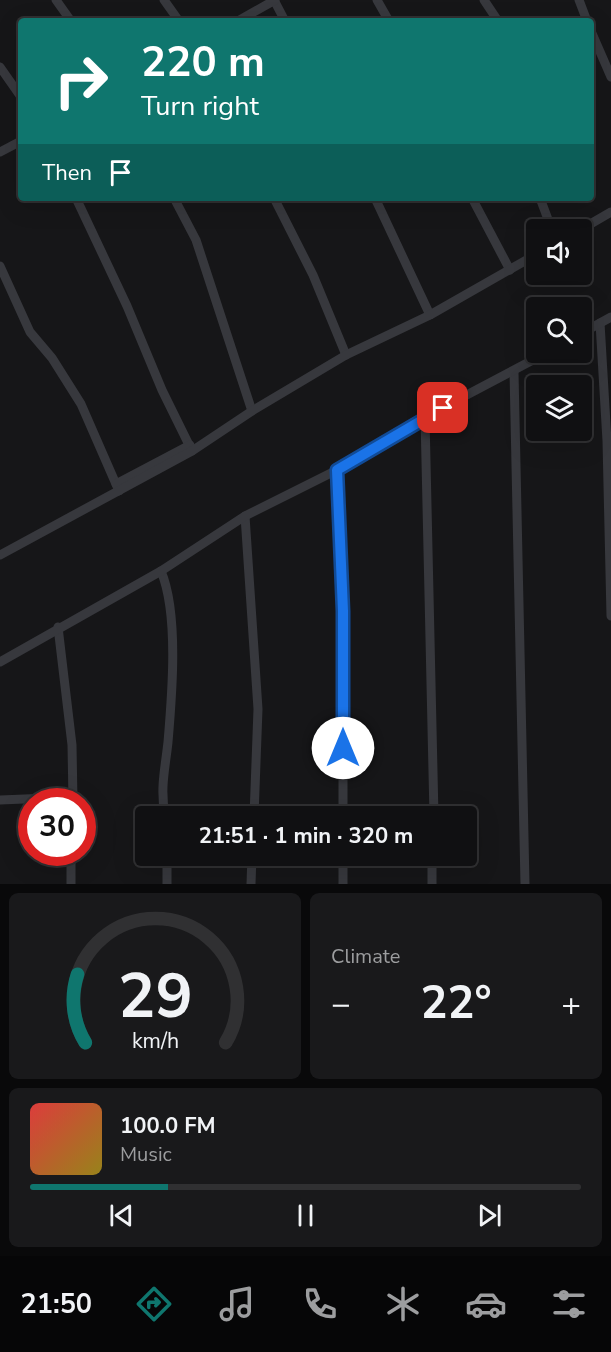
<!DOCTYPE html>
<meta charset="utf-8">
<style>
body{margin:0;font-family:"Nunito Sans",sans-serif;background:#19191b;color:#f1f3f6;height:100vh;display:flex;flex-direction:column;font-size:22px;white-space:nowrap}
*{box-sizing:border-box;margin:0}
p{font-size:20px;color:#9c9d9f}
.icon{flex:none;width:33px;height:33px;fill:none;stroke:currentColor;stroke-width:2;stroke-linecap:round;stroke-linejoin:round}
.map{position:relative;height:884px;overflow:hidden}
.panel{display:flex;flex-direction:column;gap:9px;padding:9px;background:#09090a;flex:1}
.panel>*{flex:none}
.banner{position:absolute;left:18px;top:18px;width:576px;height:183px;border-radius:6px;box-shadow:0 6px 24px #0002,0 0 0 2px #303032;background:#0f766e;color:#fff;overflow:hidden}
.controls{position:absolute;left:526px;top:219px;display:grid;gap:12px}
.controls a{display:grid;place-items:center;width:66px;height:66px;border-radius:6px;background:#101012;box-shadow:0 6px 24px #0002,0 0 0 2px #303032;font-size:30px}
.speed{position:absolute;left:18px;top:788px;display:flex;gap:12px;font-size:30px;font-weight:700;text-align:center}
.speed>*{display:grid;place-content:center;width:78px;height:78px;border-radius:50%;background:#101012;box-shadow:0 6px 24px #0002,0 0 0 2px #303032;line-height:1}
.speed .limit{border:9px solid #d22;background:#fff;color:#111}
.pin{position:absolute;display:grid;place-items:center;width:51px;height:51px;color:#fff;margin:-26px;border-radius:12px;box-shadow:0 3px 9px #0006}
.me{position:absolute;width:66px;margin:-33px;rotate:0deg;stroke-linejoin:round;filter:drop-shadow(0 0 4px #0008)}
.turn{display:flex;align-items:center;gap:21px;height:126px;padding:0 24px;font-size:27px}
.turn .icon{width:78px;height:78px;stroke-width:2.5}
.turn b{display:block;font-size:42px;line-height:51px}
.then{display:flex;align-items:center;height:57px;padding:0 24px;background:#0003;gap:12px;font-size:22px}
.big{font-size:45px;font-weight:700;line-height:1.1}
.panel .card{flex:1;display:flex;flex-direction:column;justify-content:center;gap:9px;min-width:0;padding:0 21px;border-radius:9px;background:#19191b}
.panel .dial{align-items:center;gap:0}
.dial svg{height:156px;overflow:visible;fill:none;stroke:#303032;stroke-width:7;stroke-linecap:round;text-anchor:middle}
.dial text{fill:#f1f3f6;stroke:none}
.song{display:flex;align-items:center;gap:18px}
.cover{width:72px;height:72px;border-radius:9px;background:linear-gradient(135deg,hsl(0 70% 55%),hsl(50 70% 35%))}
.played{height:6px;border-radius:3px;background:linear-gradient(90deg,#0f766e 25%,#303032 25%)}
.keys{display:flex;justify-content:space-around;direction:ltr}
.heat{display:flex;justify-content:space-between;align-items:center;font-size:33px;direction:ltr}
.panel .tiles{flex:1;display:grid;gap:9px;grid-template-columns:1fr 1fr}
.card:last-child{grid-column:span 2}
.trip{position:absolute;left:135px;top:806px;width:342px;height:60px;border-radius:6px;background:#101012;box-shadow:0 6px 24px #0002,0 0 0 2px #303032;font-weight:700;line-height:60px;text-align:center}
.tab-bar{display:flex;height:96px;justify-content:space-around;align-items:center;background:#060607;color:#9c9d9f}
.tab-bar .icon{width:42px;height:42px}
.tab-bar .selected{color:#0f766e}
.tab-bar b{font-size:27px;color:#f1f3f6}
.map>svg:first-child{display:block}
</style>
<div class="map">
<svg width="611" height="884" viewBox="0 0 611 884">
<rect width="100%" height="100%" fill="#161618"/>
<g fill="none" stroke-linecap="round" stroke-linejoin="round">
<g stroke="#37383d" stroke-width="9">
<path d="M56,0L71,21"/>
<path d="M164,0L179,21"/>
<path d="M274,0L285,21"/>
<path d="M377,0L389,21"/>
<path d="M484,0L498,21"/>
<path d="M579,0L587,21"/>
<path d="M238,21L275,0"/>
<path d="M591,31L611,77"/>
<path d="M0,67L21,97"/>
<path d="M0,152L21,141"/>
<path d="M76,198L127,306L162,390L192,451"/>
<path d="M174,198L196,240L252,411"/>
<path d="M274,198L313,275L346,355"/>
<path d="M375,198L430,315"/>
<path d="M472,198L510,270"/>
<path d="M540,198L552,230"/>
<path d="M580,230L611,212"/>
<path d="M0,266L30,332L52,358L81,404L119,491"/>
<path d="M600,323L607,441L611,616"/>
<path d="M582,333L611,317"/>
<path d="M514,372L525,884"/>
<path d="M425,417L434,816"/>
<path d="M337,470L343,611V816"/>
<path d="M116,484L190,445"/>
<path d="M245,516L258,709L254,816"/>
<path d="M0,555L192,451L252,411L346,355L430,315L537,254"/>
<path d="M161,571C179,614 172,695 168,742C165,770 160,787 165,816"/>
<path d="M58,627L72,745L73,801"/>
<path d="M0,662L161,571L245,516L337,470L425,417L548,352"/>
<path d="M0,800L73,797"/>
<path d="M343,855V884"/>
<path d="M71,884V852"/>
<path d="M167,884V855"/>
<path d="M251,884L252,855"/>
<path d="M432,884V855"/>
</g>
</g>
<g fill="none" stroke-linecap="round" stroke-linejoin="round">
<g stroke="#114b97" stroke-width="15">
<path id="route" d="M343,748V611L337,470L443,408"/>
</g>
<use href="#route" stroke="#1a73e8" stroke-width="10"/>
</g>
</svg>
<div class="controls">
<a><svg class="icon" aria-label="sound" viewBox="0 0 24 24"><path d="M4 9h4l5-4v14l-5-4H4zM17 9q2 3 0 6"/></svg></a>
<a><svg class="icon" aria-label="search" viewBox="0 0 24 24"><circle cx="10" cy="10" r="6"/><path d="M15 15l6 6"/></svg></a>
<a><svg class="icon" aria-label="layers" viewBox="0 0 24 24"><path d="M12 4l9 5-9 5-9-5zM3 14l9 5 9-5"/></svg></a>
</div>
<div class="speed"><div class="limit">30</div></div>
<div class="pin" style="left:443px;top:408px;background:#d93025"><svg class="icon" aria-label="arrive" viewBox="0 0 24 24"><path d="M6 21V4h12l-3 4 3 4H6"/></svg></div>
<svg class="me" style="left:343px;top:748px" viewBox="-20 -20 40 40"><circle r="19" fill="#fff"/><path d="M0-13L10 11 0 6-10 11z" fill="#1a73e8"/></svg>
<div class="trip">21:51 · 1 min · 320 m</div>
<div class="banner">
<div class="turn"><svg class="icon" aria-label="right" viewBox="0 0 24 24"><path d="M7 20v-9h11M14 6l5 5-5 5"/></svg><div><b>220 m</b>Turn right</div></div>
<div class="then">Then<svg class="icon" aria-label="arrive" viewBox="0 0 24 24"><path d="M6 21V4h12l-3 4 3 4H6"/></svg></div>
</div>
</div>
<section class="panel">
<div class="tiles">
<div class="card dial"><svg viewBox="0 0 100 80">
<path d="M14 69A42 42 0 1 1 86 69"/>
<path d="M14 69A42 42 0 0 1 10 34" stroke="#0f766e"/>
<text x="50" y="56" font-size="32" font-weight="700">29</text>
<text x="50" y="72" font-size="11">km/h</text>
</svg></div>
<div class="card"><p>Climate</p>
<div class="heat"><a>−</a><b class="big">22°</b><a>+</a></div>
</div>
<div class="card">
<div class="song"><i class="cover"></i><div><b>100.0 FM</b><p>Music</p></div></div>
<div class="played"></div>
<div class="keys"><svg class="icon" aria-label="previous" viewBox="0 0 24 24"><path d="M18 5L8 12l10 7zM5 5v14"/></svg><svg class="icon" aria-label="pause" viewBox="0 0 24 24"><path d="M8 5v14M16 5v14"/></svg><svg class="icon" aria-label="next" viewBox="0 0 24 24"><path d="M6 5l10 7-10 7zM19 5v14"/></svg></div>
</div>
</div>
</section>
<nav class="tab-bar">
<b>21:50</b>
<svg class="icon selected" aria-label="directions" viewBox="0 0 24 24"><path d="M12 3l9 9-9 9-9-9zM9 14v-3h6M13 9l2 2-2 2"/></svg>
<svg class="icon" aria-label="music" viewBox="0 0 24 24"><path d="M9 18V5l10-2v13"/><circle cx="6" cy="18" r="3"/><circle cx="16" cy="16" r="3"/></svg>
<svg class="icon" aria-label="phone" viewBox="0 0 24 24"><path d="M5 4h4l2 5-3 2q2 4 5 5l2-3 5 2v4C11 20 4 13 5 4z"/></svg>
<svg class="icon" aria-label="climate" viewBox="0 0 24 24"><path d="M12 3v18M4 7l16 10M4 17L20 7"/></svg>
<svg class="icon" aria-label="car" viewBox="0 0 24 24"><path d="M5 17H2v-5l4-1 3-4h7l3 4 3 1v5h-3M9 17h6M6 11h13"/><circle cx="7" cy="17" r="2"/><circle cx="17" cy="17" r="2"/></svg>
<svg class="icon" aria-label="filters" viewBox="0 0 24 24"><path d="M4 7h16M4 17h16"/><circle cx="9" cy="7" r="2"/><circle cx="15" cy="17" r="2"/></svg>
</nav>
